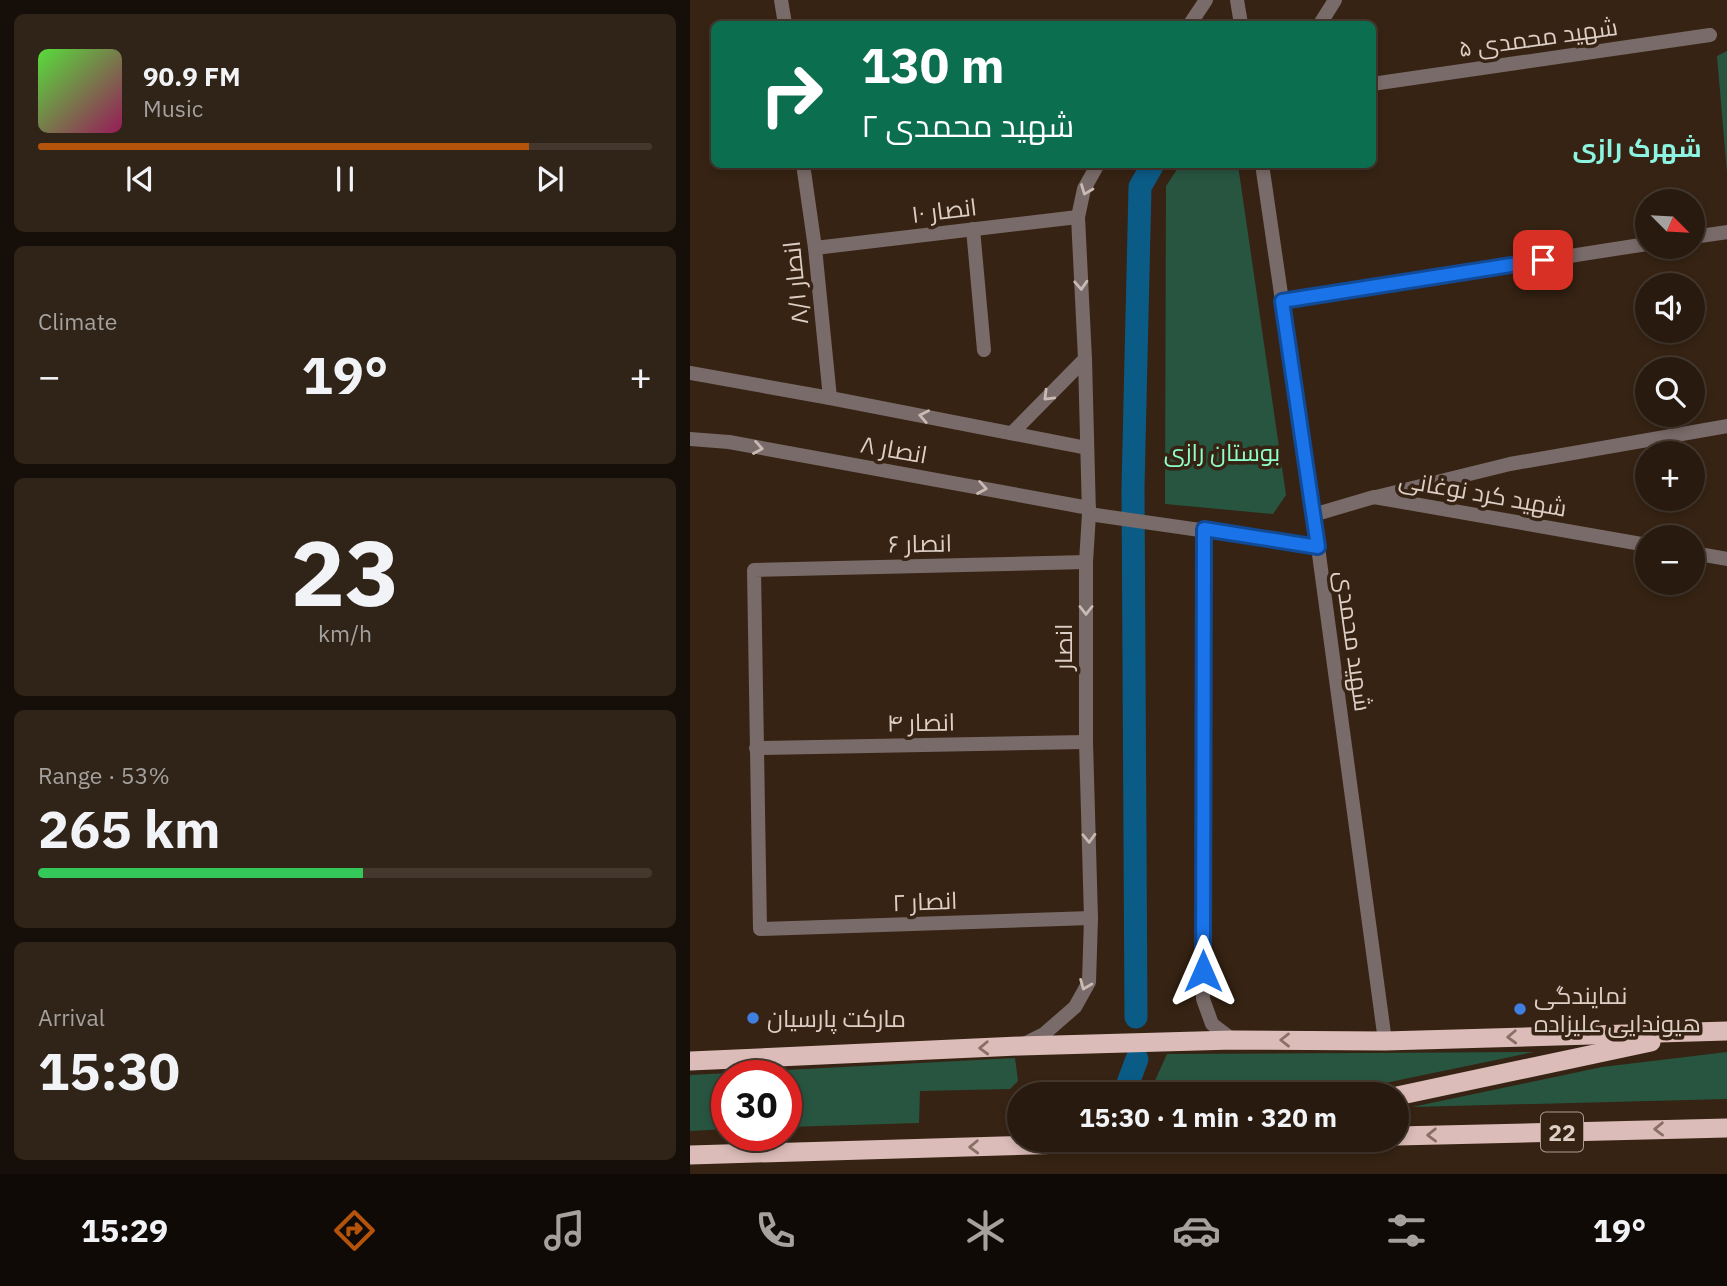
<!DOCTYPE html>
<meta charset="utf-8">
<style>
body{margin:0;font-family:"IBM Plex Sans",Cairo,sans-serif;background:#302317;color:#f1f3f6;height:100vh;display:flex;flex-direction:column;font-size:26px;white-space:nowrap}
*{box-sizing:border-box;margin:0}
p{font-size:23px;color:#a5a19e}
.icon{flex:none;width:38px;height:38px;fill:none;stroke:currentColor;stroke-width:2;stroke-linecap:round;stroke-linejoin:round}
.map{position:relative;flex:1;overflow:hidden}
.panel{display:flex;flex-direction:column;gap:14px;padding:14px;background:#160e08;width:690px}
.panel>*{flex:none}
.banner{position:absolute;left:21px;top:21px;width:665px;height:147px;border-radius:10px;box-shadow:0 4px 10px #0003,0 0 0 2px #44382e;background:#0b6e4f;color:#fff;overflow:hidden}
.needle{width:46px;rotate:114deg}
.buttons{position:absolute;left:945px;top:189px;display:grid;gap:14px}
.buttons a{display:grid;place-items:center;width:70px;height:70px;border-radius:50%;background:#281a0e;box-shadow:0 4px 10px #0003,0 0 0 2px #44382e;font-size:35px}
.speed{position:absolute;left:21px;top:1060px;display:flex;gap:14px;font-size:35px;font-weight:700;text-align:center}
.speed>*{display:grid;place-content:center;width:91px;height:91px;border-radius:50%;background:#281a0e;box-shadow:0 4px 10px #0003,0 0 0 2px #44382e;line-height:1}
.speed .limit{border:10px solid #d22;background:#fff;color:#111}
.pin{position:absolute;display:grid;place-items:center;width:60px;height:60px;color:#fff;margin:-30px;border-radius:14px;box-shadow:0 4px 10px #0006}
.me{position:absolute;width:77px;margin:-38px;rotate:0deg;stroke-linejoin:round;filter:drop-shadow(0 0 5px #0008)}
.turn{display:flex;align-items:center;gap:24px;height:147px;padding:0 35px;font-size:32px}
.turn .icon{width:91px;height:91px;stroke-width:2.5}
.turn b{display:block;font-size:49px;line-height:60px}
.big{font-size:52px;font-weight:800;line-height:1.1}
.panel .tile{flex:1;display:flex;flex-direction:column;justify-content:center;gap:10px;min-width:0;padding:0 24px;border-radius:10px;background:#302317}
.panel .dial{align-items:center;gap:0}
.dial b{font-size:91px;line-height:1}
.song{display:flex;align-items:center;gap:21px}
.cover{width:84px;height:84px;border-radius:10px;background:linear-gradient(135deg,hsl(110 70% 55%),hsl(330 70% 35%))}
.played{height:7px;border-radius:4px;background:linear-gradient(90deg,#b45309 80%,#44382e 80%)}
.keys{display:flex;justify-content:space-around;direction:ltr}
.heat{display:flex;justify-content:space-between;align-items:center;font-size:38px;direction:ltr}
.charge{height:10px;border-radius:5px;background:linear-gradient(90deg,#34c759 53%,#44382e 0)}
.trip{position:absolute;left:317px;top:1082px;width:402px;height:70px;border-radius:35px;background:#281a0e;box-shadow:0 4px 10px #0003,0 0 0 2px #44382e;font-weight:800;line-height:70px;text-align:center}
.menu{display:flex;height:112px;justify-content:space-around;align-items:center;background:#100a06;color:#a5a19e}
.menu .icon{width:49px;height:49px}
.menu .active{color:#b45309}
.menu b{font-size:32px;color:#f1f3f6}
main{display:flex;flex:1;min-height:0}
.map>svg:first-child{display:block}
</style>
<main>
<section class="panel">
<div class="tile">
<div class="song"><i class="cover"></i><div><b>90.9 FM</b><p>Music</p></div></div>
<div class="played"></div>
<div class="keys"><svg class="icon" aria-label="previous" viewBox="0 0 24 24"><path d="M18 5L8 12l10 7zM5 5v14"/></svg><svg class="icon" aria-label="pause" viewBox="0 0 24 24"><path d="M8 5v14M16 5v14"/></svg><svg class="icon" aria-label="next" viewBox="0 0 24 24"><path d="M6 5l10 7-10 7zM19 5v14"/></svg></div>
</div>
<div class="tile"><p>Climate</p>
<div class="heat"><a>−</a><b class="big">19°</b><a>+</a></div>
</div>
<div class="tile dial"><b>23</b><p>km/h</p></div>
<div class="tile"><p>Range · 53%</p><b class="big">265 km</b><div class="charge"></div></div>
<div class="tile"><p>Arrival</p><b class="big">15:30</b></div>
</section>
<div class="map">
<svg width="1038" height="1174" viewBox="0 0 1038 1174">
<rect width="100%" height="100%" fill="#362313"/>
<g fill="#275540">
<path d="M1037,51V173L1027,56Z"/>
<path d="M490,165H548L596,495L583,514L475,504L476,186Z"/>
<path d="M844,1052L642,1094H459L477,1054Z"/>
<path d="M1037,1052V1099L722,1107L912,1067Z"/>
<path d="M325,1058L328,1081L320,1089L230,1091L229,1123L96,1127V1076H37V1129L0,1131V1075Z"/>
</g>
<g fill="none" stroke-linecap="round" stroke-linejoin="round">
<g stroke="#0b5b87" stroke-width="23">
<path d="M446,1017L443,488L450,187L463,164"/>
<path d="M434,1094L447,1059"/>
</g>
<g stroke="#796b69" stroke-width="14">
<path d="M91,0L95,24"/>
<path d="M500,24L516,0"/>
<path d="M630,24L645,0"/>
<path d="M682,84L1020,35"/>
<path d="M113,164L125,248L140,398"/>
<path d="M283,229L294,350"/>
<path d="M1003,237L1038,232"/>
<path d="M125,248L388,217"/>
<path d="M592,301L957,244"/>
<path d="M0,373L140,398L397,448"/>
<path d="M322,433L395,359"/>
<path d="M0,439L39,442L399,508"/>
<path d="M686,497L820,464L1038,426"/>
<path d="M399,514L628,547"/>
<path d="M514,529L513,999L522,1024L543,1040"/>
<path d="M396,562L64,570L70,929L401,918"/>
<path d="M66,748L396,742"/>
<path d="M336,1043L354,1034L385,1007L399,982L401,918L396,742V562L399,514L395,359L388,217L394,189L408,164"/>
</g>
<g stroke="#796b69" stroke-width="14">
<path d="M547,0L551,24"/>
<path d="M572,164L628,547L695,1041"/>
<path d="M623,515L684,497L957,545"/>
<path d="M1003,553L1038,559"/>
</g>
<g stroke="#dcbcb8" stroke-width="19">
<path d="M0,1061L330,1046L543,1040L695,1041L1038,1031"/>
<path d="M707,1096L961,1042"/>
<path d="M707,1136L1038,1128"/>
<path d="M0,1155L548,1139"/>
</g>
</g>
<defs><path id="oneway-chevron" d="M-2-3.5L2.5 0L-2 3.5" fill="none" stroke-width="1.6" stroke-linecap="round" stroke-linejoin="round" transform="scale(1.75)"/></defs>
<g stroke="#c9bbb3">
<use href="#oneway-chevron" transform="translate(396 190) rotate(111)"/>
<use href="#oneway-chevron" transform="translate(391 285) rotate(87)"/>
<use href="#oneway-chevron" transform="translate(358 396) rotate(135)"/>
<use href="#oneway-chevron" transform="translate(234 416) rotate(-169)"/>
<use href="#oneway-chevron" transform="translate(68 448) rotate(10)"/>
<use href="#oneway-chevron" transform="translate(292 488) rotate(10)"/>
<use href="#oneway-chevron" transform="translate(396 610) rotate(90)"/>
<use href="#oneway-chevron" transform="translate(399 838) rotate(88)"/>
<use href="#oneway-chevron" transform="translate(395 985) rotate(112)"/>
</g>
<g stroke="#897066">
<use href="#oneway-chevron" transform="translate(822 1037) rotate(178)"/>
<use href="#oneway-chevron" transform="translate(595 1040) rotate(-180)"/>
<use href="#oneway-chevron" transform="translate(294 1048) rotate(178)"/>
<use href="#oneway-chevron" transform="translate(969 1129) rotate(179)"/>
<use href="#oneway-chevron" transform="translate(742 1135) rotate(179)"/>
<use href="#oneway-chevron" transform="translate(284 1147) rotate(178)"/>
</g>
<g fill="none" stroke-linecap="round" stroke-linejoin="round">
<g stroke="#114b97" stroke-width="18">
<path id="route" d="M513,971L514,529L628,547L592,301L853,260"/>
</g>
<use href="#route" stroke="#1a73e8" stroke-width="12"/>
</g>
<g fill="#3f7fe0" stroke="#362313" stroke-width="2.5">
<circle cx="830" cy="1009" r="7"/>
<circle cx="63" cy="1018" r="7"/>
</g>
<g text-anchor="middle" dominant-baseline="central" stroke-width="7" stroke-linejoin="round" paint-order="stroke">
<rect fill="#362313" stroke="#ab9b90" stroke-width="2" x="851" y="1112.5" width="42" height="39" rx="5"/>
<g font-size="23" font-weight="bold" fill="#ddcfc6">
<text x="872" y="1132">22</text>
</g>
<g font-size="24" fill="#ddcfc6" stroke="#362313">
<text transform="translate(848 37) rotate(-8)">شهید محمدی ۵</text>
<text transform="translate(254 210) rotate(-7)">انصار ۱۰</text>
<text transform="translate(105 283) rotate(-96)">انصار ۸/۱</text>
<text transform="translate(204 449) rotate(10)">انصار ۸</text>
<text transform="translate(793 493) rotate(10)">شهید کرد نوغانی</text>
<text transform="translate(230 543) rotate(-1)">انصار ۶</text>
<text transform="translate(664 641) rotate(82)">شهید محمدی</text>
<text transform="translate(373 647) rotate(-90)">انصار</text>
<text transform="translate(231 722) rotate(-1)">انصار ۴</text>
<text transform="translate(235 901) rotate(-2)">انصار ۲</text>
</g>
<g font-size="24" fill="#8dffc9" stroke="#362313">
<text x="532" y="452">بوستان رازی</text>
</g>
<g font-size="24" fill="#ddcfc6" stroke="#362313" text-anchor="start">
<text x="844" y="995">نمایندگی<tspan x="844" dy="28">هیوندایی علیزاده</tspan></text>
<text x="77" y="1018">مارکت پارسیان</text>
</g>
<g font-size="26" font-weight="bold" fill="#8df4e2" stroke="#362313">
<text x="947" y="147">شهرک رازی</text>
</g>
</g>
</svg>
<div class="buttons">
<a><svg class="needle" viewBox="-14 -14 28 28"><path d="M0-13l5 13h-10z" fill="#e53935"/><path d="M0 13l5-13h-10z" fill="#a5a19e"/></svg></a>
<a><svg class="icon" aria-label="sound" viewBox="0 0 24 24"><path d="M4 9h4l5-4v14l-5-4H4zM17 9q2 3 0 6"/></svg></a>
<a><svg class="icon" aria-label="search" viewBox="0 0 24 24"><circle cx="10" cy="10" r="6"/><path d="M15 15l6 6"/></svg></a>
<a>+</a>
<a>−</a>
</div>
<div class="speed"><div class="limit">30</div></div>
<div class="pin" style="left:853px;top:260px;background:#d93025"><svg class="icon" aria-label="arrive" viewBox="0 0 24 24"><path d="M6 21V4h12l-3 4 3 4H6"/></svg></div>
<svg class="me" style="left:513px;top:971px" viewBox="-20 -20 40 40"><path d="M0-17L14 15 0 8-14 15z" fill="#1a73e8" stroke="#fff" stroke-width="4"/></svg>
<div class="trip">15:30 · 1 min · 320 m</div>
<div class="banner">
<div class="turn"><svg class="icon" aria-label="right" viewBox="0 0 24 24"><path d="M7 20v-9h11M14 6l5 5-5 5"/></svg><div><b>130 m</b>شهید محمدی ۲</div></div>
</div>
</div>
</main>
<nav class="menu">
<b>15:29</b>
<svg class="icon active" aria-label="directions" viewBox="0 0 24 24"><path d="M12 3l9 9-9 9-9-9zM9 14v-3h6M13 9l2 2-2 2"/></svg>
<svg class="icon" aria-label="music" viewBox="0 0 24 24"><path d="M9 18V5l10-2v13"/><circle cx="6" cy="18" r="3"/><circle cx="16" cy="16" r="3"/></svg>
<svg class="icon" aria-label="phone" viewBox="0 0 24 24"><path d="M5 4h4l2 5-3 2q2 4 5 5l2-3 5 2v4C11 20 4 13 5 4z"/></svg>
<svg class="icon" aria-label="climate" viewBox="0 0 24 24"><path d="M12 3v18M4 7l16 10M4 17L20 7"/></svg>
<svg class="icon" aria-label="car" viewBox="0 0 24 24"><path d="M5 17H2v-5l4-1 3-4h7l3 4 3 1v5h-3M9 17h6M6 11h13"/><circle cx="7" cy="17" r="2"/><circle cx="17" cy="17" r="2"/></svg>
<svg class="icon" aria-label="filters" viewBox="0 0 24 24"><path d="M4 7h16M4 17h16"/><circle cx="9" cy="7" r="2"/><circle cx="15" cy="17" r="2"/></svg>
<b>19°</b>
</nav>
